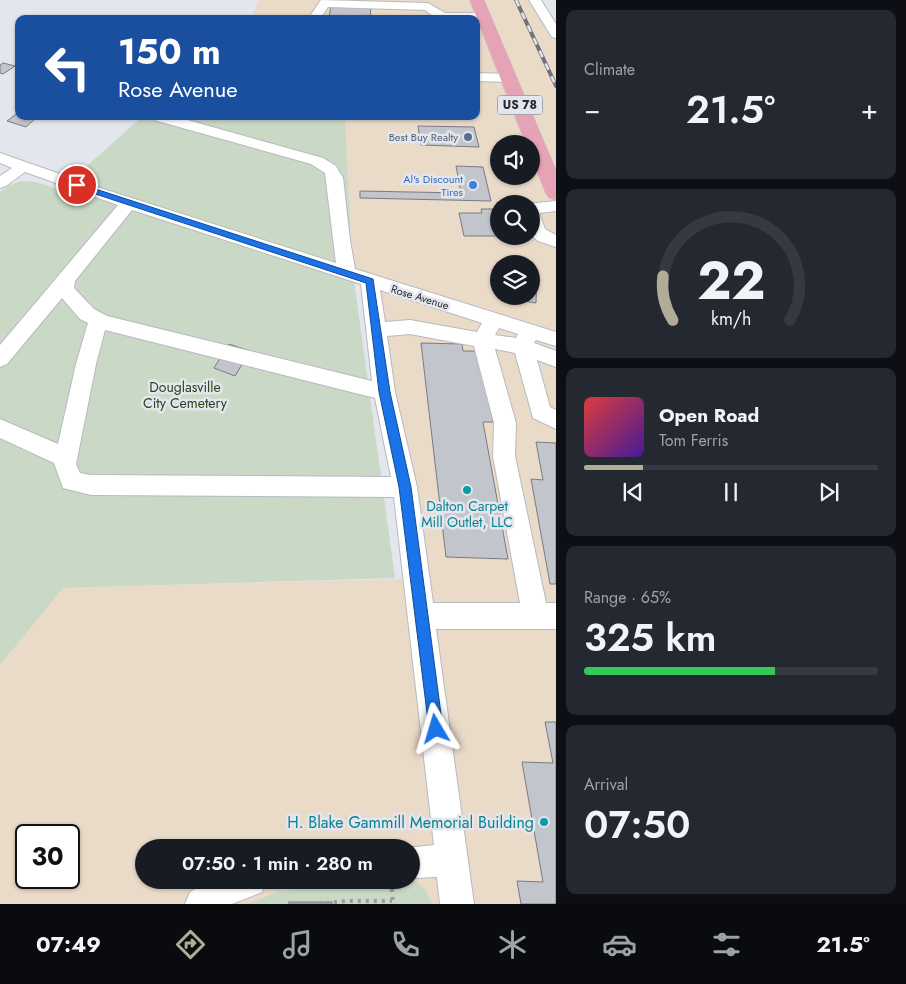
<!DOCTYPE html>
<meta charset="utf-8">
<style>
body{margin:0;font-family:Jost,sans-serif;background:#242831;color:#f1f3f6;height:100vh;display:flex;flex-direction:column;font-size:19px;white-space:nowrap}
*{box-sizing:border-box;margin:0}
p{font-size:16px;color:#9ea1a6}
.icon{flex:none;width:28px;height:28px;fill:none;stroke:currentColor;stroke-width:2;stroke-linecap:round;stroke-linejoin:round}
.map{position:relative;flex:1;overflow:hidden}
.details{display:flex;flex-direction:column;gap:10px;padding:10px;background:#0d0f14;width:350px}
.details>*{flex:none}
.hud{position:absolute;left:15px;top:15px;width:465px;height:105px;border-radius:10px;box-shadow:0 1px 4px #0004;background:#1a4fa0;color:#fff;overflow:hidden}
.fabs{position:absolute;left:490px;top:135px;display:grid;gap:10px}
.fabs a{display:grid;place-items:center;width:50px;height:50px;border-radius:50%;background:#171b24;box-shadow:0 1px 4px #0004;font-size:25px}
.speed{position:absolute;left:15px;top:824px;display:flex;gap:10px;font-size:25px;font-weight:700;text-align:center}
.speed>*{display:grid;place-content:center;width:65px;height:65px;border-radius:50%;background:#171b24;box-shadow:0 1px 4px #0004;line-height:1}
.speed .limit{border:2px solid #111;border-radius:8px;background:#fff;color:#111}
.pin{position:absolute;display:grid;place-items:center;width:42px;height:42px;color:#fff;margin:-21px;border:2px solid #fff;border-radius:50%;box-shadow:0 1px 5px #0007}
.me{position:absolute;width:55px;margin:-28px;rotate:353deg;stroke-linejoin:round;filter:drop-shadow(0 0 4px #0008)}
.turn{display:flex;align-items:center;gap:18px;height:105px;padding:0 20px;font-size:22px}
.turn .icon{width:65px;height:65px;stroke-width:2.5}
.turn b{display:block;font-size:35px;line-height:42px}
.big{font-size:38px;font-weight:600;line-height:1.1}
.details .card{flex:1;display:flex;flex-direction:column;justify-content:center;gap:8px;min-width:0;padding:0 18px;border-radius:10px;background:#242831}
.details .dial{align-items:center;gap:0}
.dial svg{height:130px;overflow:visible;fill:none;stroke:#363941;stroke-width:7;stroke-linecap:round;text-anchor:middle}
.dial text{fill:#f1f3f6;stroke:none}
.song{display:flex;align-items:center;gap:15px}
.cover{width:60px;height:60px;border-radius:8px;background:linear-gradient(135deg,hsl(0 70% 55%),hsl(260 70% 35%))}
.played{height:5px;border-radius:2px;background:linear-gradient(90deg,#b2ab96 20%,#363941 20%)}
.keys{display:flex;justify-content:space-around;direction:ltr}
.heat{display:flex;justify-content:space-between;align-items:center;font-size:28px;direction:ltr}
.charge{height:8px;border-radius:4px;background:linear-gradient(90deg,#34c759 65%,#363941 0)}
.trip{position:absolute;left:135px;top:839px;width:285px;height:50px;border-radius:25px;background:#171b24;box-shadow:0 1px 4px #0004;font-weight:600;line-height:50px;text-align:center}
.dock{display:flex;height:80px;justify-content:space-around;align-items:center;background:#090b0e;color:#9ea1a6}
.dock .icon{width:35px;height:35px}
.dock .on{color:#b2ab96}
.dock b{font-size:22px;color:#f1f3f6}
main{display:flex;flex:1;min-height:0}
.map>svg:first-child{display:block}
</style>
<main>
<div class="map">
<svg width="556" height="904" viewBox="0 0 556 904">
<rect width="100%" height="100%" fill="#e4e6ee"/>
<path fill="#eadac8" fill-rule="evenodd" d="M259,0H535L556,34V904H0V665L63,588L430,578L397,486L370,281L352,266L345,116H476V19H251ZM499,144H531V176H499ZM499,204H531V236H499ZM499,264H531V296H499ZM26,835H69V878H26ZM144,848H411V880H144Z"/>
<g fill="#cad9c5">
<path d="M143,116H345L352,266L395,578L63,588L0,665V192C24,174 34,182 60,190Z"/>
<path d="M361,880L415,881L426,890L432,904H247L278,892Z"/>
</g>
<g fill="#c3c5cd" stroke="#797b82">
<path d="M331,4L371,6L370,19H329Z"/>
<path d="M3,63L15,66L3,74L0,73V65Z"/>
<path d="M19,112V116H46L42,119L37,117L26,127L7,121Z"/>
<path d="M418,126L474,127L479,147L421,145Z"/>
<path d="M456,166L483,167L491,201L360,198V191L461,193Z"/>
<path d="M481,209H499V236H464L459,213H482Z"/>
<path d="M531,268L537,269L536,303L499,297L531,296Z"/>
<path d="M421,343L462,344L463,351H480L493,422H483L508,559L446,557Z"/>
<path d="M229,344L250,351L235,376L214,368Z"/>
<path d="M536,442L556,443V584H550L531,479L543,480Z"/>
<path d="M545,722H556V904H521L517,881L543,882L522,762L553,763Z"/>
<rect x="289" y="902" width="43" height="2"/>
</g>
<g fill="none" stroke-linecap="round" stroke-linejoin="round">
<g stroke="#b8b9c1" stroke-width="2">
<g id="minor">
<path d="M321,0L428,3L445,13H484L490,17L488,20L476,21V19H437L425,10L328,7L320,19H308Z"/>
<path d="M529,0H541L556,24V38L552,37Z"/>
<path d="M476,73L508,74L515,78L508,82L476,81Z"/>
<path d="M173,116L323,158L336,166L343,178L350,240L355,269L556,332V346L536,340L534,343L556,351V367L537,360L550,407L556,410V429L533,418L515,353L495,349L516,423L515,456L546,603H556V629H436L474,904H440L437,877L411,878V848H407L434,845L394,497L91,495L63,488L54,463L0,438V419L58,444L76,364L88,323L80,319L62,298L7,364L0,367V345L118,205L25,172L6,186L0,188V176L12,168L0,163V153L100,188L336,263L325,173L311,164L154,120L152,117ZM132,210L361,284L372,381L107,316L94,309L74,288L75,281ZM380,290L482,323L477,332L410,320L385,322ZM499,328L518,334L516,338L495,335ZM105,330L375,398L391,477L91,475L80,473L76,464L96,364ZM410,334L474,346L494,423L493,456L520,603H433L417,487L395,392L387,336Z"/>
<path d="M556,201V211L539,213L545,229L556,235V247L538,241L532,236L531,204H527Z"/>
<path d="M210,880H266L262,892L232,904H185L190,892Z"/>
</g>
</g>
<g stroke="#c3c3c4" stroke-width="1">
<path id="major" d="M470,0H484L556,170V200L549,198L546,194L531,156V144H526Z"/>
</g>
<g stroke="#9a9ba2" stroke-width="4" stroke-dasharray="3 5" stroke-linecap="butt">
<path d="M391,881L393,904"/>
<path d="M318,904L346,901H392"/>
</g>
<use href="#minor" fill="#fff" fill-rule="evenodd"/>
<use href="#major" fill="#e7a3b6" fill-rule="evenodd"/>
<g stroke="#717278" stroke-width="4">
<path id="rail" d="M516,0L556,86"/>
</g>
<use href="#rail" stroke="#e4e6ee" stroke-width="2.5" stroke-dasharray="7" stroke-linecap="butt"/>
</g>
<path fill="#1a73e8" stroke="#114b97" d="M77,183L373,279L390,392L411,487L443,729L441,734L436,737L431,734L429,729L399,487L379,392L366,283L74,187L73,185Z"/>
<circle fill="#5c6f8a" stroke="#e4e6ee" stroke-width="2" cx="468" cy="137" r="5"/>
<circle fill="#3f7fe0" stroke="#e4e6ee" stroke-width="2" cx="473" cy="185" r="5"/>
<g fill="#0f9aa8" stroke="#e4e6ee" stroke-width="2">
<circle cx="467" cy="490" r="5"/>
<circle cx="544" cy="822" r="5"/>
</g>
<g text-anchor="middle" dominant-baseline="central" stroke-width="5" stroke-linejoin="round" paint-order="stroke">
<g font-size="11" fill="#4e5e75" stroke="#e4e6ee" text-anchor="end">
<text x="458" y="137">Best Buy Realty</text>
</g>
<g font-size="11" fill="#366cbe" stroke="#e4e6ee" text-anchor="end">
<text x="463" y="179">Al's Discount<tspan x="463" dy="13">Tires</tspan></text>
</g>
<g font-size="11" fill="#29292d" stroke="#e4e6ee">
<text transform="translate(420 297) rotate(17)">Rose Avenue</text>
</g>
<rect fill="#e4e6ee" stroke="#616267" stroke-width="1" x="497.5" y="95.5" width="45" height="19" rx="4"/>
<g font-size="12" font-weight="bold" fill="#29292d">
<text x="520" y="105">US 78</text>
</g>
<g font-size="14" fill="#244517" stroke="#e4e6ee">
<text x="185" y="387">Douglasville<tspan x="185" dy="16">City Cemetery</tspan></text>
</g>
<g font-size="14" fill="#0d838f" stroke="#e4e6ee">
<text x="467" y="506">Dalton Carpet<tspan x="467" dy="16">Mill Outlet, LLC</tspan></text>
</g>
<g font-size="16" fill="#0d838f" stroke="#e4e6ee" text-anchor="end">
<text x="534" y="822">H. Blake Gammill Memorial Building</text>
</g>
</g>
</svg>
<div class="fabs">
<a><svg class="icon" aria-label="sound" viewBox="0 0 24 24"><path d="M4 9h4l5-4v14l-5-4H4zM17 9q2 3 0 6"/></svg></a>
<a><svg class="icon" aria-label="search" viewBox="0 0 24 24"><circle cx="10" cy="10" r="6"/><path d="M15 15l6 6"/></svg></a>
<a><svg class="icon" aria-label="layers" viewBox="0 0 24 24"><path d="M12 4l9 5-9 5-9-5zM3 14l9 5 9-5"/></svg></a>
</div>
<div class="speed"><div class="limit">30</div></div>
<div class="pin" style="left:77px;top:185px;background:#d93025"><svg class="icon" aria-label="arrive" viewBox="0 0 24 24"><path d="M6 21V4h12l-3 4 3 4H6"/></svg></div>
<svg class="me" style="left:436px;top:729px" viewBox="-20 -20 40 40"><path d="M0-17L14 15 0 8-14 15z" fill="#1a73e8" stroke="#fff" stroke-width="4"/></svg>
<div class="trip">07:50 · 1 min · 280 m</div>
<div class="hud">
<div class="turn"><svg class="icon" aria-label="left" viewBox="0 0 24 24"><path d="M17 20v-9H6M10 6l-5 5 5 5"/></svg><div><b>150 m</b>Rose Avenue</div></div>
</div>
</div>
<section class="details">
<div class="card"><p>Climate</p>
<div class="heat"><a>−</a><b class="big">21.5°</b><a>+</a></div>
</div>
<div class="card dial"><svg viewBox="0 0 100 80">
<path d="M14 69A42 42 0 1 1 86 69"/>
<path d="M14 69A42 42 0 0 1 8 42" stroke="#b2ab96"/>
<text x="50" y="56" font-size="32" font-weight="700">22</text>
<text x="50" y="72" font-size="11">km/h</text>
</svg></div>
<div class="card">
<div class="song"><i class="cover"></i><div><b>Open Road</b><p>Tom Ferris</p></div></div>
<div class="played"></div>
<div class="keys"><svg class="icon" aria-label="previous" viewBox="0 0 24 24"><path d="M18 5L8 12l10 7zM5 5v14"/></svg><svg class="icon" aria-label="pause" viewBox="0 0 24 24"><path d="M8 5v14M16 5v14"/></svg><svg class="icon" aria-label="next" viewBox="0 0 24 24"><path d="M6 5l10 7-10 7zM19 5v14"/></svg></div>
</div>
<div class="card"><p>Range · 65%</p><b class="big">325 km</b><div class="charge"></div></div>
<div class="card"><p>Arrival</p><b class="big">07:50</b></div>
</section>
</main>
<nav class="dock">
<b>07:49</b>
<svg class="icon on" aria-label="directions" viewBox="0 0 24 24"><path d="M12 3l9 9-9 9-9-9zM9 14v-3h6M13 9l2 2-2 2"/></svg>
<svg class="icon" aria-label="music" viewBox="0 0 24 24"><path d="M9 18V5l10-2v13"/><circle cx="6" cy="18" r="3"/><circle cx="16" cy="16" r="3"/></svg>
<svg class="icon" aria-label="phone" viewBox="0 0 24 24"><path d="M5 4h4l2 5-3 2q2 4 5 5l2-3 5 2v4C11 20 4 13 5 4z"/></svg>
<svg class="icon" aria-label="climate" viewBox="0 0 24 24"><path d="M12 3v18M4 7l16 10M4 17L20 7"/></svg>
<svg class="icon" aria-label="car" viewBox="0 0 24 24"><path d="M5 17H2v-5l4-1 3-4h7l3 4 3 1v5h-3M9 17h6M6 11h13"/><circle cx="7" cy="17" r="2"/><circle cx="17" cy="17" r="2"/></svg>
<svg class="icon" aria-label="filters" viewBox="0 0 24 24"><path d="M4 7h16M4 17h16"/><circle cx="9" cy="7" r="2"/><circle cx="15" cy="17" r="2"/></svg>
<b>21.5°</b>
</nav>
